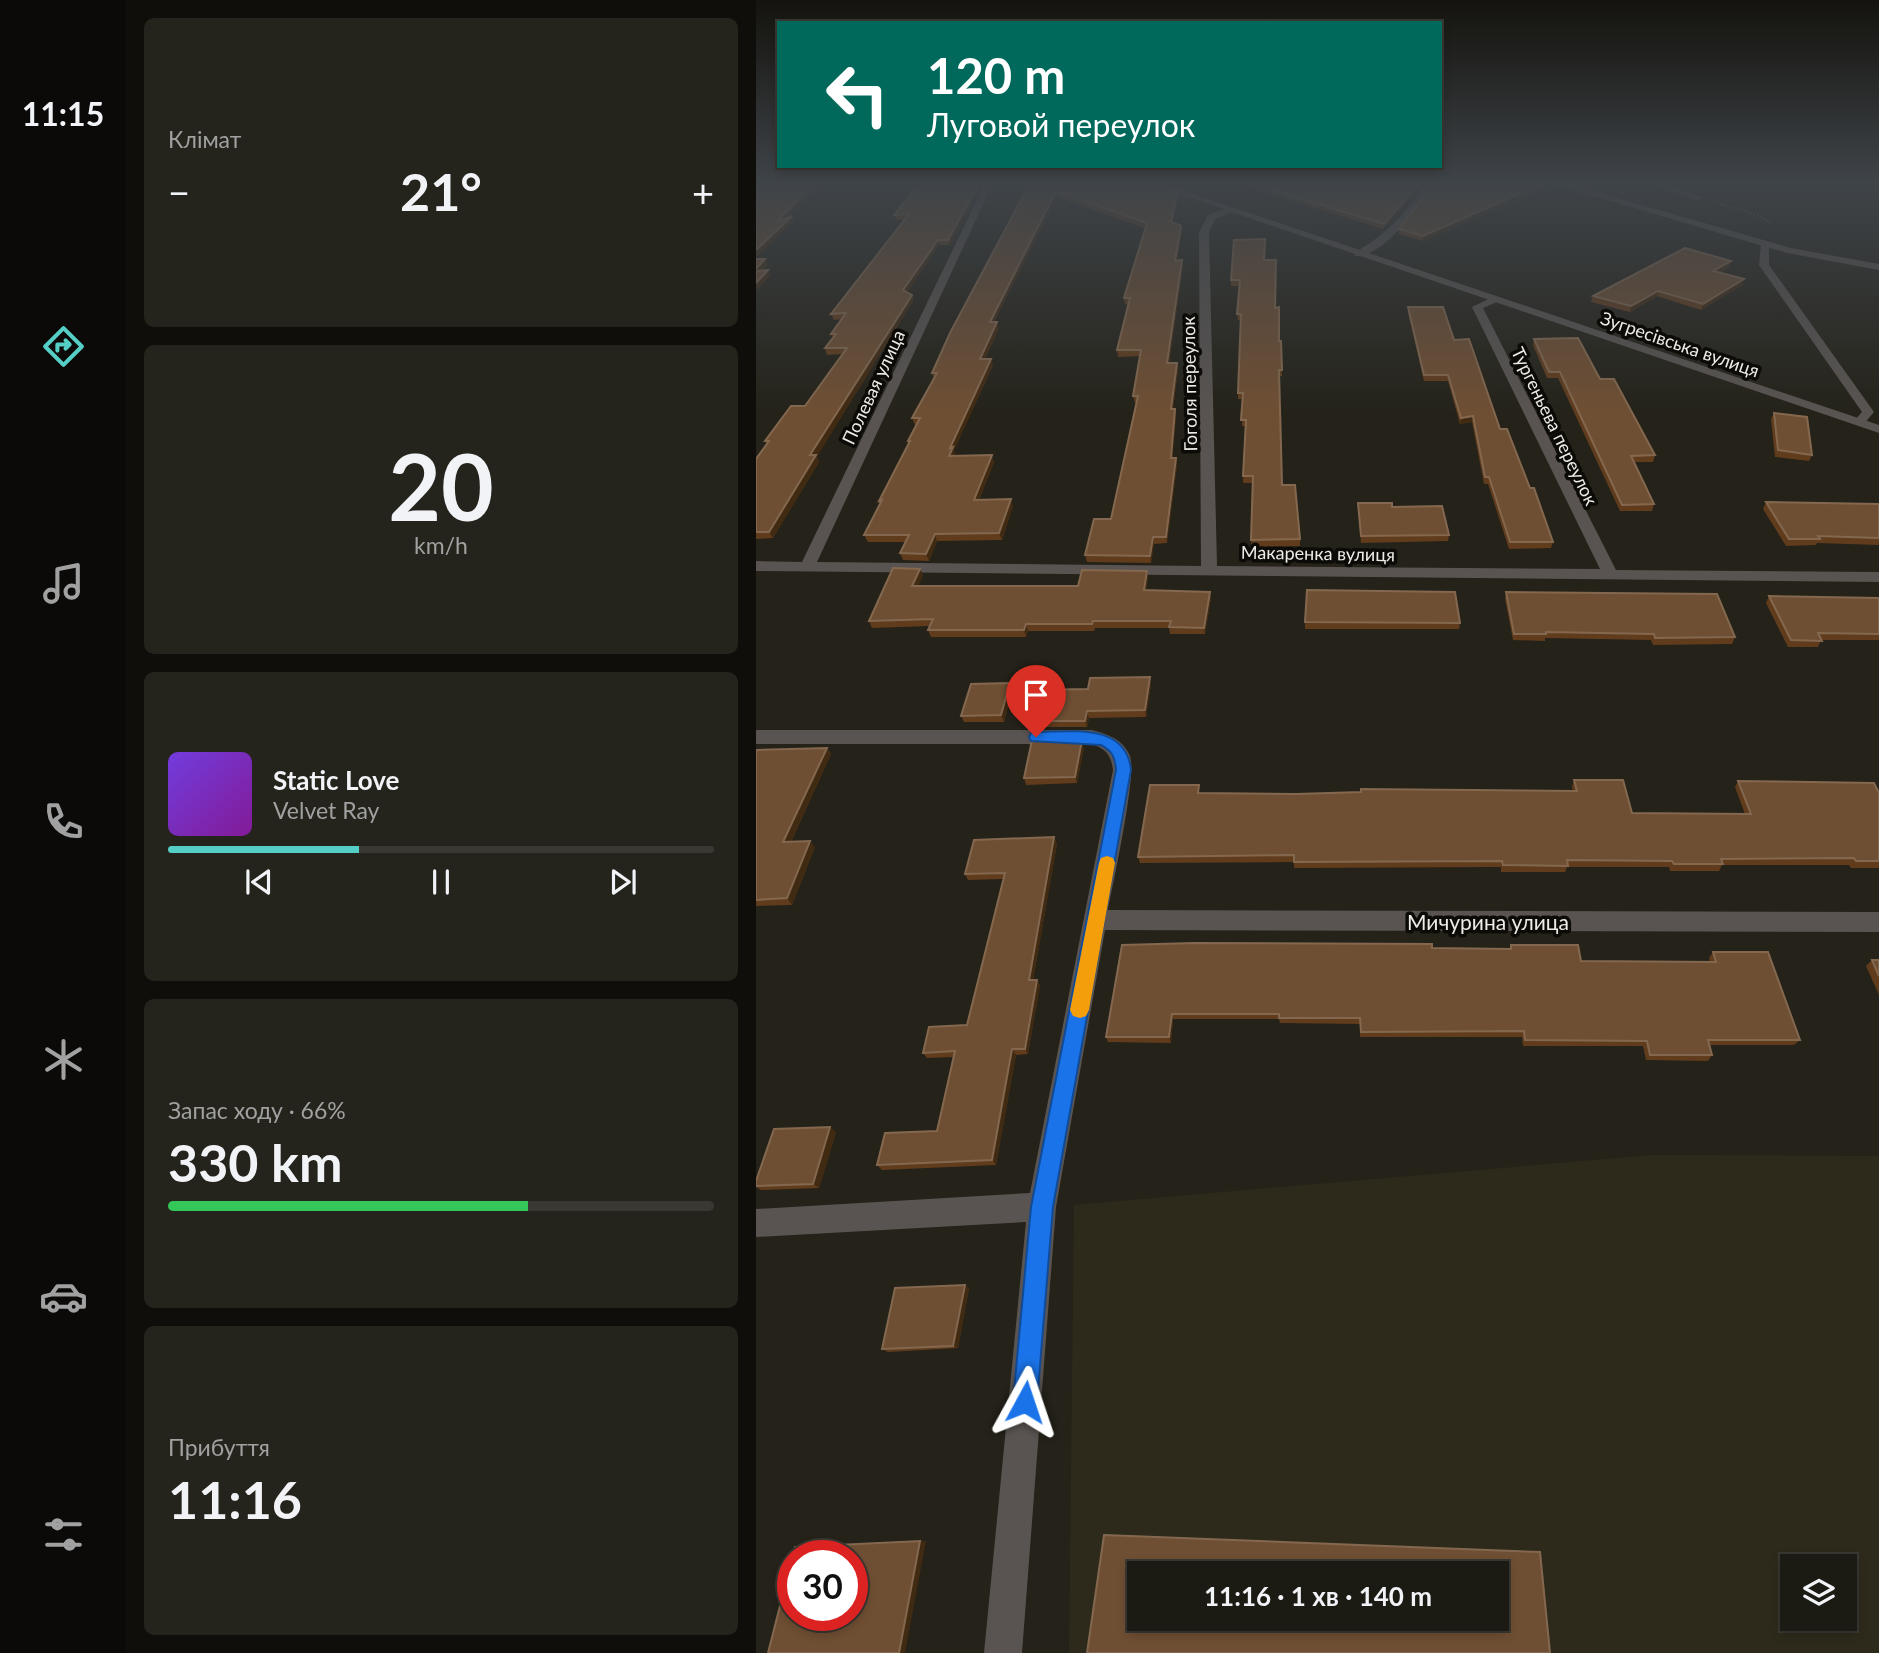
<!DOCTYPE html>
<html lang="uk">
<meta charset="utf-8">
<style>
body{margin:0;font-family:Lato,sans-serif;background:#24231c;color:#f1f3f6;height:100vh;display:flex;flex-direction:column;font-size:26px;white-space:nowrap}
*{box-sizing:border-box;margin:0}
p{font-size:23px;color:#a0a1a0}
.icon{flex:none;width:38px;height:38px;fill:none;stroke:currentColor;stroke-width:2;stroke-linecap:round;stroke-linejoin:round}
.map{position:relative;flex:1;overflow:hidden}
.panel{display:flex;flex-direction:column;gap:18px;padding:18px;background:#0f0e0a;width:630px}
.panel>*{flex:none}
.banner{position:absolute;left:21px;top:21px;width:665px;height:147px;border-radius:0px;box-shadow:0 4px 10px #0003,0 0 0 2px #393833;background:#00695c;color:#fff;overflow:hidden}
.controls{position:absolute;left:1024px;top:1554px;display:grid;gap:14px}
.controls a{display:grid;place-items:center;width:77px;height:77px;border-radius:0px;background:#1b1a13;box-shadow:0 4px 10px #0003,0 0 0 2px #393833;font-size:35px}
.speed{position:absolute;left:21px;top:1540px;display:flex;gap:14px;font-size:35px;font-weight:700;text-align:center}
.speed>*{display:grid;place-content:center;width:91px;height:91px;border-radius:50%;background:#1b1a13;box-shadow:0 4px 10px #0003,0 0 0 2px #393833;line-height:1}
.speed .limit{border:10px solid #d22;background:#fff;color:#111}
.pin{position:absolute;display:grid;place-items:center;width:60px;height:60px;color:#fff;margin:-72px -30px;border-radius:50% 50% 50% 0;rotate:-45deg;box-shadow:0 0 7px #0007}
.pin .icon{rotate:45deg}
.me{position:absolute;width:77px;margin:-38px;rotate:5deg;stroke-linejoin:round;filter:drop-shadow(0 0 5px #0008)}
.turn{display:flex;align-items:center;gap:24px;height:147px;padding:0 35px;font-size:32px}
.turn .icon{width:91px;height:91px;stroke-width:2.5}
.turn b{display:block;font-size:49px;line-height:60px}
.big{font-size:52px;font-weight:700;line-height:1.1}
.panel .widget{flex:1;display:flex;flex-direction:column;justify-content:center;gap:10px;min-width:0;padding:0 24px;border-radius:10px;background:#24231c}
.panel .dial{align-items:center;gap:0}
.dial b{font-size:91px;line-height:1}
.song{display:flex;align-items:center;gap:21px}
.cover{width:84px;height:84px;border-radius:10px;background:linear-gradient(135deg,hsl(260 70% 55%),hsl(290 70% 35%))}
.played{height:7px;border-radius:4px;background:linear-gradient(90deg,#55cec5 35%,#393833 35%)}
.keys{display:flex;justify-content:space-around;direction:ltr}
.heat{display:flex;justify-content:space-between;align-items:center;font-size:38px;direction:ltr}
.charge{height:10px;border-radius:5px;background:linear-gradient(90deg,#34c759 66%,#393833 0)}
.trip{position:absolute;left:371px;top:1561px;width:382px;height:70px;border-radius:0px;background:#1b1a13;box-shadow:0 4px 10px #0003,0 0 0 2px #393833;font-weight:700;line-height:70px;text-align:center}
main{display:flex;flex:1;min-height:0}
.menu{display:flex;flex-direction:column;width:126px;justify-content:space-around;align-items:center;background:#0b0a08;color:#a0a1a0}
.menu .icon{width:49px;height:49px}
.menu .current{color:#55cec5}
.menu b{font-size:32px;color:#f1f3f6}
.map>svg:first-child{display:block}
</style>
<main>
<nav class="menu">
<b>11:15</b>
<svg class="icon current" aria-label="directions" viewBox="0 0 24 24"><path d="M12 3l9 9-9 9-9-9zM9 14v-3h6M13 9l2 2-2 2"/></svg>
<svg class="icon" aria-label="music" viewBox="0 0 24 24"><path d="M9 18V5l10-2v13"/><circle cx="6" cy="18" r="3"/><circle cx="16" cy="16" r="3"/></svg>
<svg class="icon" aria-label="phone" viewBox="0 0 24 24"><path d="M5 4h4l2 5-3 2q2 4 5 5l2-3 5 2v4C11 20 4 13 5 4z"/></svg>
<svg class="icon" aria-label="climate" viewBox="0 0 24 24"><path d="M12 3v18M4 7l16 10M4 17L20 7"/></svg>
<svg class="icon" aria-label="car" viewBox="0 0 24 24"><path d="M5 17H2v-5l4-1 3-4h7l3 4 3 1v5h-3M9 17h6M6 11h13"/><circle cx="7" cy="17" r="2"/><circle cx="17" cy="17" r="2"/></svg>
<svg class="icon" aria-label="filters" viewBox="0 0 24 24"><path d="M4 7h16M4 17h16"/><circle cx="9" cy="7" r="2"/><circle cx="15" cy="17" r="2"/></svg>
</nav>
<section class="panel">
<div class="widget"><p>Клімат</p>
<div class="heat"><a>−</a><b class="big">21°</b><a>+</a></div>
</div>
<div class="widget dial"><b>20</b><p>km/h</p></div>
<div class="widget">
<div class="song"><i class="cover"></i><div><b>Static Love</b><p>Velvet Ray</p></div></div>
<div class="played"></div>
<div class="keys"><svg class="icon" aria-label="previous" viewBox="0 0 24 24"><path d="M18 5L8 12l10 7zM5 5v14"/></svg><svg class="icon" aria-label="pause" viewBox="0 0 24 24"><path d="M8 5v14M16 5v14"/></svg><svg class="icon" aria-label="next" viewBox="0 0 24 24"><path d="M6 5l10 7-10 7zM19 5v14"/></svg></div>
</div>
<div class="widget"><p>Запас ходу · 66%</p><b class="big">330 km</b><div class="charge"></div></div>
<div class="widget"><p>Прибуття</p><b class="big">11:16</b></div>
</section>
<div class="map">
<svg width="1123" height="1653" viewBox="0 0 1123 1653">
<rect width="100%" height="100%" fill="#242219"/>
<path fill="#2e2a1b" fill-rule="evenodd" d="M896,1155L1123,1156V1653H313L318,1205ZM1036,1566H1088V1619H1036ZM383,1573H740V1619H383Z"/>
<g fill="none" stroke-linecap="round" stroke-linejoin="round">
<path stroke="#7f7e76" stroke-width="2" stroke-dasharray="1 2.5" stroke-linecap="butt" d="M961,203L1001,215L1015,223"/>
<g fill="#595451" fill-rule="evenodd">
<path d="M672,183H680C664,205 629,257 599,256V252C631,235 650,211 672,183Z"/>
<path d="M892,183H906L948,198L941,200Z"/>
<path d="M1009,241L1013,244V265L1118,412L1107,425L1097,422L1106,412L1003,265L1005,244Z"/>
</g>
<g fill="#595451" fill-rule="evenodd">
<path d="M229,183H237L61,562L445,566L443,233L452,215L474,207L477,208V212L459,219L453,233L461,566L844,569L716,307L737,297L741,298V302L727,308L860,570L1123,572V582L0,571V561L46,562Z"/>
<path d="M794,183H809L1035,248L1123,264V270L1031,253Z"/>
<path d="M0,730H336C353,735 367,739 374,756C381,775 357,883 352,910L1123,912V932L349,930L300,1207L266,1653H228L270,1222L0,1237V1209L274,1193L357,770C355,755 350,749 336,744H0Z"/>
</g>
<path fill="#595451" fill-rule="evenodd" d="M391,183H405L1123,425V433Z"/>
</g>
<g fill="#603c1d">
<path d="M227,183L194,245H183L151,292L156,295L157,301L61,456L63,462L17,538L0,539V459L11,445L9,441L49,406L86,354L71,355L69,348L77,338L75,334L86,319L78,320L75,314L149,220H140L138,215Z"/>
<path d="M265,183H403L422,196L416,223L425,226L426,231L421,261L427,266L413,363H421L422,369L417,409H419L420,416L416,458H420L421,465L411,543L398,544L395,563L331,562L329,555L355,519L381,403H379L377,396L384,356L362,357L361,350L373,304H369L368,298L389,228L301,197L238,322L243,328L229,359L237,365L198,450L199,456L238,462L223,500L257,506L246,540L181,541L173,561L147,560L144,553L149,542H112L108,535L124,505L123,501L153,444L152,441L160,425H159L156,418L178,378L176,373L272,187Z"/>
<path d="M414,183H425V187Z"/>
<path d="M479,183H668L627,229Z"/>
<path d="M788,183L787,188L667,241L643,234V229Z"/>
<path d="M509,260L520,308L523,341H525L526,376H523L526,485L544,539V546L495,547L496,483H487L490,426H486L487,399H482V393L485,320H482L481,314L483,286H475V280Z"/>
<path d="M975,261L973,267L963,273L988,279L986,285L945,310L901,296L874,312L835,302L837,296Z"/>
<path d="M652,307L698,340L774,488L797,542L795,548L753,549L732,484H728L716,422L704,424L692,381H668L652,313Z"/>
<path d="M778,339L844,379L899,455L897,462H878L898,504L896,511H864L802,378H791L777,345Z"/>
<path d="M1018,413L1056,455L1053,461L1019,457L1015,419Z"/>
<path d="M1010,502L1123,504V545L1061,543L1060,545L1030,546L1007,509Z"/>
<path d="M602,503L636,507L693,535L692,541L605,543Z"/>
<path d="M391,571L392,577L390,590L455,598L449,634H414L413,628H339L338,631H272L270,637H175L172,630L174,626L116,628L113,621L167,575L162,586H322Z"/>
<path d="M750,592L979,637L976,644L897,645L895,640L789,638V641L757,640L749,599Z"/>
<path d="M1013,596L1123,598V640H1065L1062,647H1032L1010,603Z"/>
<path d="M549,622L704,623L703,629H549Z"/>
<path d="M395,684L390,717L333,718L331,727H283L281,722L267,723L265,716L332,689Z"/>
<path d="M256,690L248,722H208L205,716Z"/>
<path d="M328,747L321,783L270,785L268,778Z"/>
<path d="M71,748L75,754L35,842L59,847L36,905L0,906V750Z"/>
<path d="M818,780L876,813L989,814L979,787L982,781L1123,793V868H1095L1093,865H966L963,871H914L913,867H811L809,872H745V867L538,868V862L384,863L382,857L444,793L540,794L817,790L816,787Z"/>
<path d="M298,837L301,844L277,980L284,985L272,1054L260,1055L240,1165L126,1170L121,1165L181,1131L198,1057L171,1058L167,1053L211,1025L247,879L212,880L209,874Z"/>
<path d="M366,945L753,949L755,945L825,961L954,962L953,958L957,952L1044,1040L1038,1045H953L956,1055L952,1061L890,1060L887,1046H767L766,1037H604V1024L524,1023L523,1019H417L415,1043L352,1042L350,1037Z"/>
<path d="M1116,960H1123V995L1110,966Z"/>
<path d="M80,1132L63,1188L5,1190L0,1187V1181Z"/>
<path d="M213,1288L202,1348L132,1352L126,1349Z"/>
<path d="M348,1535H360L784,1552Z"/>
</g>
<g fill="#412a12">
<path d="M59,183H66L22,227L20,222Z"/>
<path d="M223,183H227L194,245L192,240Z"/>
<path d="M664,183H668L627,229L628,224Z"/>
<path d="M788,183L787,188L667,241V236Z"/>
<path d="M300,191L301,197L235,328L234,322Z"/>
<path d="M422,191V196L415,228V222Z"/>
<path d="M36,216L38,221L0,258V250Z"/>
<path d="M425,226L426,231L420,266L419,261Z"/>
<path d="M182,240L183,245L149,296L147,290Z"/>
<path d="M9,259L12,265L0,276V269Z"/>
<path d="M426,260L427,266L412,369L411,363Z"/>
<path d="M975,261L973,267L956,277L957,271Z"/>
<path d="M12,270L14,276L0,291V283Z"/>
<path d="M988,279L986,285L945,310L947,304Z"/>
<path d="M902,291L901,296L874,312L875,306Z"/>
<path d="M156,295L157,301L61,456L63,462L17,538L13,532L54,455Z"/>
<path d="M241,322L243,328L226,365L224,359Z"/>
<path d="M235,359L237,365L198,450L199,454L195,463L193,456L194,448Z"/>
<path d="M421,363L422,369L416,416L415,409Z"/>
<path d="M419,409L420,416L416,465L415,458Z"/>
<path d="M717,416L716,422L704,424L705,418Z"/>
<path d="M236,455L238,462L220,507L218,500Z"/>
<path d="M420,458L421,465L411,543L410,537Z"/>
<path d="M255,499L257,506L246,540L243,533Z"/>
<path d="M179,534L181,541L173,561L170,554Z"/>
<path d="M397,537L398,544L395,563L394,556Z"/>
<path d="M164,569L167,575L159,593L156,586Z"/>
<path d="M391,571L392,577L389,597L388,590Z"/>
<path d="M454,592L455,598L449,634L448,628Z"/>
<path d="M270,624L272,631L270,637L268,630Z"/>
<path d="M394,677L395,684L390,717L389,710Z"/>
<path d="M254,683L256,690L248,722L245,715Z"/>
<path d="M331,711L333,718L331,727L329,721Z"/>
<path d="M326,740L328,747L321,783L319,777Z"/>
<path d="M71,748L75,754L32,848L27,842Z"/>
<path d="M298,837L301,844L276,986L273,980Z"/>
<path d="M54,841L59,847L36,905L31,898Z"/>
<path d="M281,980L284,985L272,1054L269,1049Z"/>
<path d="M416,1014L417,1019L415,1043L413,1037Z"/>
<path d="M256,1049L260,1055L240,1165L236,1160Z"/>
<path d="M74,1127L80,1132L63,1188L57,1184Z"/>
<path d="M209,1285L213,1288L202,1348L197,1346Z"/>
<path d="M164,1541H170L149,1653H143Z"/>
</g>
<g fill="#6f4f33" stroke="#83684f" stroke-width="2" fill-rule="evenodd">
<path d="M59,183L20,222L36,216L0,250V184Z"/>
<path d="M164,183H223L192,240H182L147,290L156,295L54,455H60L13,532H0V459L13,441H9L35,406H49L91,348H69L80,334H75L90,313L75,314L153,214L138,215Z"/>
<path d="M274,183H403L422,191L415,222L425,226L419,261L426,260L411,363H421L415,409H419L415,458H420L410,537H397L394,556L329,555L338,519H355L382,396H377L385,350H361L374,298H368L391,223L300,191L234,322H241L224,359H235L194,448L197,447L193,456L236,455L218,500L255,499L243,533L179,534L170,554L144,553L153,535H108L126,500L123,501L154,441H152L164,418H156L181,373H176L194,333Z"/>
<path d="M493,183H664L628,224Z"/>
<path d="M679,183H788L667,236L643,229Z"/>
<path d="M509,239L508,260H520L519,308L523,307V341H525L526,370H523L526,485H539L544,539L495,540L497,476H487L490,420H485L487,393H482L485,314H481L484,280H475L478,240Z"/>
<path d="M929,248L975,261L957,271L988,279L947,304L902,291L875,306L837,296Z"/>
<path d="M0,259H9L0,269Z"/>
<path d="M12,270L0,283V271Z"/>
<path d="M652,307H687L698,340L713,339L744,429H751L774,488H778L797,542H754L733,477H729L717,416L705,418L692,375H668Z"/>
<path d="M822,338L844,379H858L899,455L875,456L898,504L866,505L804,372H793L778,339Z"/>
<path d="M1018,413L1051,417L1056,455L1022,450Z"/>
<path d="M1010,502L1123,504V538L1062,536L1064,539H1033Z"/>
<path d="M602,503H636V507L686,506L693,535L605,536Z"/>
<path d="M137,568L164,569L156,586H322L326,570L391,571L388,590L454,592L448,628L413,627L415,621H337L336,624H270L268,630H172L177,619L113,621Z"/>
<path d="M551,590L699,592L704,623L549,622Z"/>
<path d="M750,592L961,594L979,637L899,638L898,634L790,632V634H758Z"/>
<path d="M1013,596L1123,598V634L1062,633L1066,641L1035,640Z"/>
<path d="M394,677L389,710L331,711L329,721H281L282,715L265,716L272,690L332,689L334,678Z"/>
<path d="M254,683L245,715L205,716L215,684Z"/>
<path d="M276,740H326L319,777L268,778Z"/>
<path d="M71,748L27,842L54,841L31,898L0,900V750Z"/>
<path d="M818,780H867L876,813L995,814L982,781L1118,783L1123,793V861H1100L1098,858L965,859L967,864H918L916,861L811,860L812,866L747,865L746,861L538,862V855L382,857L394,785H443L442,793L540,794L605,792V789L821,791Z"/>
<path d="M298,837L273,980H281L269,1049H256L236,1160L121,1165L129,1133L181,1131L199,1051L167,1053L173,1027L211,1025L249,873L209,874L218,840Z"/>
<path d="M438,943L676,944V948L755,949V945H822L825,961L960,962L957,952H1012L1044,1040H952L956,1055H894L891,1041L769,1040L768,1031L605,1032L604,1018H523V1014H416L413,1037H350L366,945Z"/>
<path d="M1116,960H1123V976Z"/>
<path d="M74,1127L57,1184L0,1186V1181L18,1129Z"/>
<path d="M209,1285L197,1346L126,1349L139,1288Z"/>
<path d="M348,1535L784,1552L794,1653H331ZM383,1573H740V1619H383Z"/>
<path d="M164,1541L143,1653H12L39,1547ZM37,1556H96V1615H37Z"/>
</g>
<linearGradient id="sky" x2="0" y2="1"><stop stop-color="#14130e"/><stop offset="0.44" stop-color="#3f4449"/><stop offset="1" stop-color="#3f4449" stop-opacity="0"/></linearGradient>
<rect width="1123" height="415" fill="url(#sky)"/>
<path fill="#1a73e8" stroke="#114b97" stroke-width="2" d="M280,732C315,732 370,722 375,770L297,1207L281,1402L277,1411L269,1414L260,1411L257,1402L275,1207L360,770C359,756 356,751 345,745L275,741L273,737L275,733Z"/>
<path fill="#f59e0b" d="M351,856L357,858L359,863L333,1010L330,1016L324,1018L317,1016L314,1010L343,863L345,858Z"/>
<g text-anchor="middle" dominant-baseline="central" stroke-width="7" stroke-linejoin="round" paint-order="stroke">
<g font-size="18" fill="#edece6" stroke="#0c0b07">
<text transform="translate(924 344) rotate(19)">Зугресівська вулиця</text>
<text transform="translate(433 384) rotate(-91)">Гоголя переулок</text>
<text transform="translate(117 387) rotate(-65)">Полевая улица</text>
<text transform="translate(799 426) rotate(64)">Тургеньева переулок</text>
<text transform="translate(562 553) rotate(1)">Макаренка вулиця</text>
</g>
<g font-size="21" fill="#edece6" stroke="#0c0b07">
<text x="732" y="921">Мичурина улица</text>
</g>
</g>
</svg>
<div class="controls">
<a><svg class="icon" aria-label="layers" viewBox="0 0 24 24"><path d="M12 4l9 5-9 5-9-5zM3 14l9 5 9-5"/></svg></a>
</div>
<div class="speed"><div class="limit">30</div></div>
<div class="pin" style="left:280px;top:737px;background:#d93025"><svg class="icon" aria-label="arrive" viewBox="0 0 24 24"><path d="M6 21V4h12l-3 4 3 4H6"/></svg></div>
<svg class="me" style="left:269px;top:1402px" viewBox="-20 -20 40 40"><path d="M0-17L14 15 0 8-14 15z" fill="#1a73e8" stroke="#fff" stroke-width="4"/></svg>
<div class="trip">11:16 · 1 хв · 140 m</div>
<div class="banner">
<div class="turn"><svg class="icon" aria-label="left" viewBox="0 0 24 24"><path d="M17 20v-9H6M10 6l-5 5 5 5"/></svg><div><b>120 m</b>Луговой переулок</div></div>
</div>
</div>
</main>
